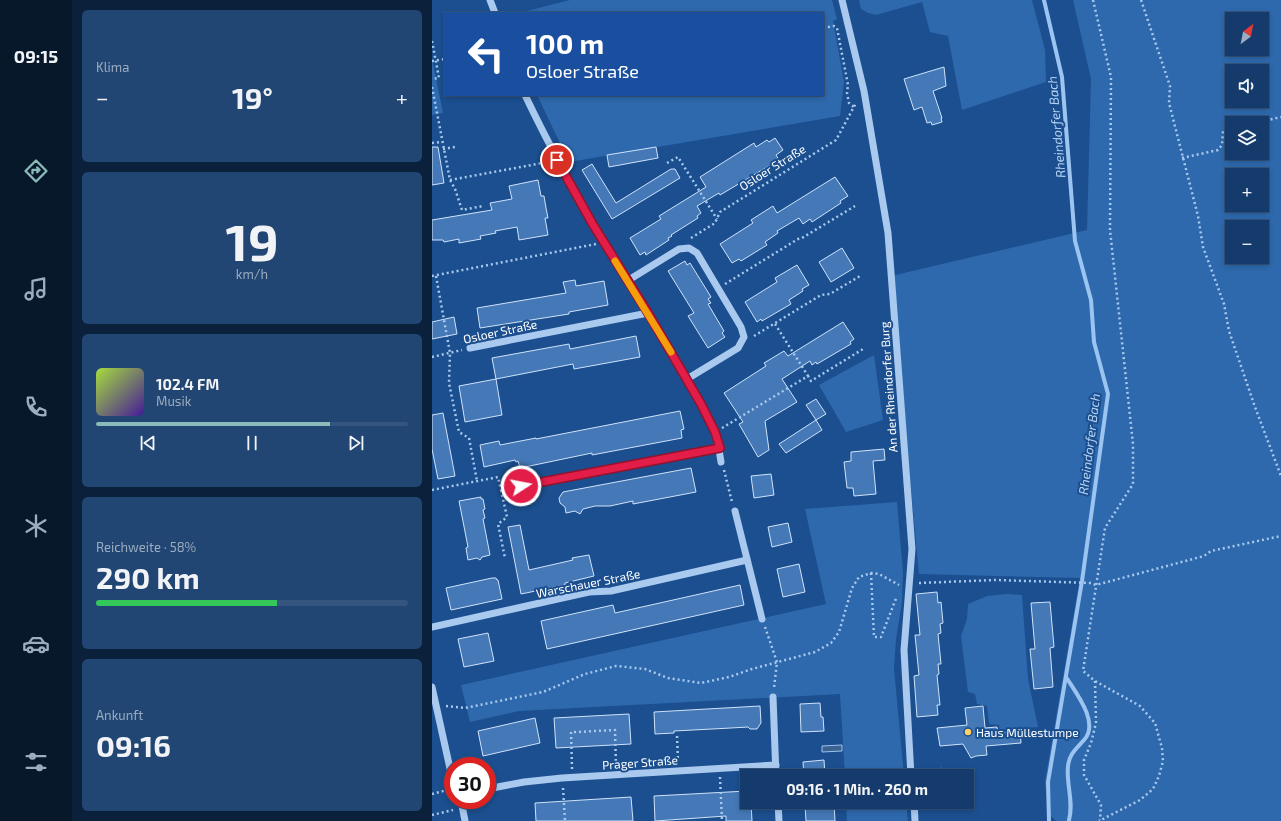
<!DOCTYPE html>
<html lang="de">
<meta charset="utf-8">
<style>
body{margin:0;font-family:"Exo 2",sans-serif;background:#214673;color:#f1f3f6;height:100vh;display:flex;flex-direction:column;font-size:15px;white-space:nowrap}
*{box-sizing:border-box;margin:0}
p{font-size:13px;color:#9dadc1}
.icon{flex:none;width:22px;height:22px;fill:none;stroke:currentColor;stroke-width:2;stroke-linecap:round;stroke-linejoin:round}
.map{position:relative;flex:1;overflow:hidden}
.drawer{display:flex;flex-direction:column;gap:10px;padding:10px;background:#0b203b;width:360px}
.drawer>*{flex:none}
.top-card{position:absolute;left:12px;top:12px;width:380px;height:84px;border-radius:0px;box-shadow:0 2px 6px #0003,0 0 0 1px #33557e;background:#1a4fa0;color:#fff;overflow:hidden}
.needle{width:26px;rotate:32deg}
.fabs{position:absolute;left:793px;top:12px;display:grid;gap:8px}
.fabs a{display:grid;place-items:center;width:44px;height:44px;border-radius:0px;background:#143b6b;box-shadow:0 2px 6px #0003,0 0 0 1px #33557e;font-size:20px}
.speed{position:absolute;left:12px;top:757px;display:flex;gap:8px;font-size:20px;font-weight:700;text-align:center}
.speed>*{display:grid;place-content:center;width:52px;height:52px;border-radius:50%;background:#143b6b;box-shadow:0 2px 6px #0003,0 0 0 1px #33557e;line-height:1}
.speed .limit{border:6px solid #d22;background:#fff;color:#111}
.pin{position:absolute;display:grid;place-items:center;width:34px;height:34px;color:#fff;margin:-17px;border:2px solid #fff;border-radius:50%;box-shadow:0 1px 4px #0007}
.me{position:absolute;width:44px;margin:-22px;rotate:79deg;stroke-linejoin:round;filter:drop-shadow(0 0 3px #0008)}
.turn{display:flex;align-items:center;gap:14px;height:84px;padding:0 16px;font-size:18px}
.turn .icon{width:52px;height:52px;stroke-width:2.5}
.turn b{display:block;font-size:28px;line-height:34px}
.big{font-size:30px;font-weight:700;line-height:1.1}
.drawer .widget{flex:1;display:flex;flex-direction:column;justify-content:center;gap:6px;min-width:0;padding:0 14px;border-radius:6px;background:#214673}
.drawer .dial{align-items:center;gap:0}
.dial b{font-size:52px;line-height:1}
.song{display:flex;align-items:center;gap:12px}
.cover{width:48px;height:48px;border-radius:6px;background:linear-gradient(135deg,hsl(80 70% 55%),hsl(260 70% 35%))}
.played{height:4px;border-radius:2px;background:linear-gradient(90deg,#8bbbb9 75%,#33557e 75%)}
.keys{display:flex;justify-content:space-around;direction:ltr}
.heat{display:flex;justify-content:space-between;align-items:center;font-size:22px;direction:ltr}
.charge{height:6px;border-radius:3px;background:linear-gradient(90deg,#34c759 58%,#33557e 0)}
.trip{position:absolute;left:308px;top:769px;width:234px;height:40px;border-radius:0px;background:#143b6b;box-shadow:0 2px 6px #0003,0 0 0 1px #33557e;font-weight:700;line-height:40px;text-align:center}
main{display:flex;flex:1;min-height:0}
.tab-bar{display:flex;flex-direction:column;width:72px;justify-content:space-around;align-items:center;background:#08182b;color:#9dadc1}
.tab-bar .icon{width:28px;height:28px}
.tab-bar .current{color:#8bbbb9}
.tab-bar b{font-size:18px;color:#f1f3f6}
.map>svg:first-child{display:block}
</style>
<main>
<nav class="tab-bar">
<b>09:15</b>
<svg class="icon current" aria-label="directions" viewBox="0 0 24 24"><path d="M12 3l9 9-9 9-9-9zM9 14v-3h6M13 9l2 2-2 2"/></svg>
<svg class="icon" aria-label="music" viewBox="0 0 24 24"><path d="M9 18V5l10-2v13"/><circle cx="6" cy="18" r="3"/><circle cx="16" cy="16" r="3"/></svg>
<svg class="icon" aria-label="phone" viewBox="0 0 24 24"><path d="M5 4h4l2 5-3 2q2 4 5 5l2-3 5 2v4C11 20 4 13 5 4z"/></svg>
<svg class="icon" aria-label="climate" viewBox="0 0 24 24"><path d="M12 3v18M4 7l16 10M4 17L20 7"/></svg>
<svg class="icon" aria-label="car" viewBox="0 0 24 24"><path d="M5 17H2v-5l4-1 3-4h7l3 4 3 1v5h-3M9 17h6M6 11h13"/><circle cx="7" cy="17" r="2"/><circle cx="17" cy="17" r="2"/></svg>
<svg class="icon" aria-label="filters" viewBox="0 0 24 24"><path d="M4 7h16M4 17h16"/><circle cx="9" cy="7" r="2"/><circle cx="15" cy="17" r="2"/></svg>
</nav>
<section class="drawer">
<div class="widget"><p>Klima</p>
<div class="heat"><a>−</a><b class="big">19°</b><a>+</a></div>
</div>
<div class="widget dial"><b>19</b><p>km/h</p></div>
<div class="widget">
<div class="song"><i class="cover"></i><div><b>102.4 FM</b><p>Musik</p></div></div>
<div class="played"></div>
<div class="keys"><svg class="icon" aria-label="previous" viewBox="0 0 24 24"><path d="M18 5L8 12l10 7zM5 5v14"/></svg><svg class="icon" aria-label="pause" viewBox="0 0 24 24"><path d="M8 5v14M16 5v14"/></svg><svg class="icon" aria-label="next" viewBox="0 0 24 24"><path d="M6 5l10 7-10 7zM19 5v14"/></svg></div>
</div>
<div class="widget"><p>Reichweite · 58%</p><b class="big">290 km</b><div class="charge"></div></div>
<div class="widget"><p>Ankunft</p><b class="big">09:16</b></div>
</section>
<div class="map">
<svg width="849" height="821" viewBox="0 0 849 821">
<rect width="100%" height="100%" fill="#1b4f8f"/>
<g fill="#2e69ad" fill-rule="evenodd">
<path d="M138,0H400L405,19L401,21L402,26L412,82L408,116L137,162L105,95H391V13H87Z"/>
<path d="M427,0H600L613,50L614,82L530,110L516,36L498,32L490,2L444,15L436,13L429,9Z"/>
<path d="M641,0H849V821H624L616,813L613,781L648,578L487,574L459,276L655,230L659,79ZM800,19H830V49H800ZM800,71H830V101H800ZM800,123H830V153H800ZM800,175H830V205H800ZM800,227H830V257H800Z"/>
<path d="M0,58L11,113L0,115Z"/>
<path d="M442,355L451,420L414,432L387,385Z"/>
<path d="M465,502L471,573L470,602L464,639L462,669L472,776H413L408,694L87,711L38,722L29,685L394,604L373,509Z"/>
<path d="M575,594L590,595L596,679L606,727L568,730L567,725L557,724L555,706L545,704L543,694L536,692L529,636L535,619L536,604L555,596Z"/>
<path d="M414,802H474L476,821H415Z"/>
</g>
<path fill="#3c6290" stroke="#9cc4f0" d="M410,745V751L390,752V746Z"/>
<g fill="none" stroke-linecap="round" stroke-linejoin="round">
<g stroke="#9cc4f0" stroke-width="4">
<path d="M612,0L630,77L643,241L659,300L662,342L676,394L650,581L616,782L617,821"/>
<path d="M634,677C644,693 668,723 652,740C645,748 637,754 636,766C634,784 642,802 637,820"/>
</g>
</g>
<g fill="#4478b7" stroke="#cfe3fa">
<path d="M512,67L514,86L501,91L510,118H509L510,122L500,125L499,122L495,123L490,107L482,110L472,79Z"/>
<path d="M343,138L351,150L344,155L347,160L288,195L287,193L265,206L269,213L265,216L266,218L239,235L240,236L236,238L237,240L214,255L213,252L208,255L198,238L229,219L227,216L274,187L268,177L322,143L324,147L335,140L337,142Z"/>
<path d="M0,147H6L12,183L0,185Z"/>
<path d="M224,147L226,158L177,167L175,155Z"/>
<path d="M160,164L184,203L239,169H243L248,178L180,219L150,170Z"/>
<path d="M403,177L416,196L408,201L409,203L380,222L378,219L371,224L367,218L345,231L346,233L333,242L335,245L309,261L307,259L300,263L288,244L321,223L319,220L341,206L345,213Z"/>
<path d="M106,180L109,196H112L114,208L116,218H113L116,235L87,240L85,227L63,231L64,233L48,236L49,239L27,243V239L12,242L11,240H0V220L60,210L58,203L80,199L77,186Z"/>
<path d="M410,248L422,268L399,282L387,262Z"/>
<path d="M253,261L255,265L258,263L279,297L276,299L279,303L276,304L292,331L290,333L293,337L276,348L256,316L262,313L236,271Z"/>
<path d="M365,265L377,285L370,289L371,291L357,300L359,304L330,321L329,319L325,322L313,302L345,282L343,278Z"/>
<path d="M143,280L144,286L172,281L176,305L137,312V314L48,328L45,308L134,293L131,282Z"/>
<path d="M22,317L25,334L0,339V322Z"/>
<path d="M411,322L422,339L418,342L419,344L385,364L384,362L380,365L378,361L350,379L365,402L333,421L337,450L326,457L307,424L311,422L292,393L334,366L332,363L352,351L356,356Z"/>
<path d="M204,336L208,357L142,369L141,364L64,379L60,358L137,344L138,349Z"/>
<path d="M64,379L70,415L33,422L27,386Z"/>
<path d="M384,399L394,414L384,420L374,405Z"/>
<path d="M248,411L252,429L249,430L250,438L160,455V453L88,468L86,461L84,462L83,460L52,467L48,445L67,441L68,445L104,438V439Z"/>
<path d="M11,413L23,476L6,479L0,449V415Z"/>
<path d="M384,420L390,430L354,453L347,444Z"/>
<path d="M452,449L453,460L441,461L444,494L422,496L421,488H415L412,462L419,461V452Z"/>
<path d="M259,468L264,492L201,504V501L178,506H163L151,509L148,514L143,511L134,513L133,507L128,503L127,498L131,492Z"/>
<path d="M339,474L342,495L322,498L319,476Z"/>
<path d="M49,497V499H51L53,509L51,510L53,518L51,519L58,555L50,557L48,560L45,558L36,560L34,548L36,547L27,501Z"/>
<path d="M356,523L360,542L340,547L336,527Z"/>
<path d="M88,525L97,570L141,560L140,558L157,555L162,576L133,583V585L89,594L76,527Z"/>
<path d="M367,564L373,592L351,597L345,569Z"/>
<path d="M60,578H64L65,580H66L70,599L19,610L14,588Z"/>
<path d="M308,585L312,605L115,649L109,621L181,605L183,613Z"/>
<path d="M505,592L506,603L509,602L511,623L508,624L509,633L506,634L509,664H506L507,674L505,675L508,705H505L506,715L485,717L482,676L487,675L483,635H488L484,594Z"/>
<path d="M618,602L622,647L618,648L621,687L602,689L598,649H603L599,603Z"/>
<path d="M56,633L62,661L32,667L26,639Z"/>
<path d="M388,703L389,717H391L392,731L369,732L368,704Z"/>
<path d="M328,706L329,723L325,729H318L316,727L299,728L242,731V733L223,734L222,712Z"/>
<path d="M551,706L553,728L565,727L566,733L588,731L589,743L554,746L555,755L544,756L539,758L531,744L508,746L505,728L535,725L533,708Z"/>
<path d="M197,714L199,744L124,748L122,718Z"/>
<path d="M103,718L108,743L51,756L46,731Z"/>
<path d="M392,760L393,776H372L371,762Z"/>
<path d="M315,791V802H319L320,821H294V816L223,821L222,796Z"/>
<path d="M199,797L201,821H104L103,803Z"/>
<path d="M402,803L403,821H374L373,805Z"/>
</g>
<g fill="none" stroke-linecap="round" stroke-linejoin="round">
<g stroke="#a9c9ee" stroke-width="2.5" stroke-dasharray="2 3" stroke-linecap="butt">
<path d="M661,0L679,77L678,230L701,444V484L673,528L651,671L663,681L708,706L723,723L730,748L731,761L727,776L721,789L708,800L667,821"/>
<path d="M709,0L738,86L737,103L766,216L771,247L792,304L797,331L823,407L849,476"/>
<path d="M391,28L402,26L405,28L416,85L415,93L417,103L422,107"/>
<path d="M0,41L7,78L0,79"/>
<path d="M0,61L13,59"/>
<path d="M0,87L18,180L23,189L30,210L51,206"/>
<path d="M824,123L849,117"/>
<path d="M0,143L10,142"/>
<path d="M11,149L23,147"/>
<path d="M750,158L786,150L790,145L791,131L800,128"/>
<path d="M235,163L246,157L285,219"/>
<path d="M18,180L116,162"/>
<path d="M259,238L283,223L288,212L404,140L424,103"/>
<path d="M0,276L164,244"/>
<path d="M4,276L18,353L17,383L27,432L37,438L45,481"/>
<path d="M293,284L366,239L370,238L423,206"/>
<path d="M343,324L376,376"/>
<path d="M322,336L389,295L398,294L428,276"/>
<path d="M0,357L30,350"/>
<path d="M290,428L376,376L379,381L431,349"/>
<path d="M292,470L300,502"/>
<path d="M0,490L66,477L69,490L81,488"/>
<path d="M69,490L75,517L66,524L73,558"/>
<path d="M439,573L442,637H449L465,596"/>
<path d="M487,583L563,580L659,583L664,585L772,556L779,551L849,536"/>
<path d="M333,627L345,662L342,688"/>
<path d="M663,681L664,723L659,743L652,760V775L669,805L668,820"/>
<path d="M14,706L33,708L111,692L153,674L184,666L213,669L236,678L269,683L297,677L320,669L383,652L399,643L407,632L420,588L427,577L439,573L447,574L467,585"/>
<path d="M245,736L246,761"/>
<path d="M140,769L139,732H145L183,730L184,766"/>
<path d="M488,771L510,769"/>
<path d="M288,777L290,821"/>
<path d="M131,788L133,821"/>
<path d="M0,794L15,790"/>
<path d="M0,815L21,810"/>
</g>
<g stroke="#a9c9ee" stroke-width="7">
<path d="M58,0L63,13"/>
<path d="M410,0L432,91L456,233L480,549L472,650L479,776"/>
<path d="M93,95C123,158 157,218 194,278C212,307 230,336 247,366C265,396 285,426 289,462"/>
<path d="M195,281L247,249L257,248L265,253L309,327L312,337L306,348L255,379"/>
<path d="M38,348L216,313"/>
<path d="M89,486L288,448"/>
<path d="M303,511L330,619"/>
<path d="M0,627L157,592L179,591L315,560"/>
<path d="M0,687L21,782"/>
<path d="M341,697L344,776"/>
<path d="M55,789L92,782L130,778L344,765"/>
<path d="M29,800L33,821"/>
<path d="M346,802L347,821"/>
<path d="M482,802L483,821"/>
</g>
</g>
<g fill="none" stroke-linecap="round" stroke-linejoin="round">
<g stroke="#92132f" stroke-width="10">
<path id="route" d="M89,486L288,448L283,432L269,404L216,313L160,223L125,160"/>
</g>
<use href="#route" stroke="#e11d48" stroke-width="7"/>
<path stroke="#f59e0b" stroke-width="7" d="M183,261L239,352"/>
</g>
<circle fill="#ffd166" stroke="#1b4f8f" stroke-width="1.5" cx="536" cy="732" r="4"/>
<g text-anchor="middle" dominant-baseline="central" stroke-width="4" stroke-linejoin="round" paint-order="stroke">
<g font-size="12" fill="#fff" stroke="#1b4f8f">
<text transform="translate(340 167) rotate(-32)">Osloer Straße</text>
<text transform="translate(68 331) rotate(-12)">Osloer Straße</text>
<text transform="translate(456 387) rotate(-94)">An der Rheindorfer Burg</text>
<text transform="translate(156 583) rotate(-11)">Warschauer Straße</text>
<text transform="translate(208 762) rotate(-4)">Prager Straße</text>
</g>
<g font-size="12" fill="#fff" stroke="#1b4f8f" text-anchor="start">
<text x="544" y="732">Haus Müllestumpe</text>
</g>
<g font-size="13" font-style="italic" fill="#b5d3f5" stroke="#1b4f8f">
<text transform="translate(624 127) rotate(-95)">Rheindorfer Bach</text>
<text transform="translate(657 444) rotate(-83)">Rheindorfer Bach</text>
</g>
</g>
</svg>
<div class="fabs">
<a><svg class="needle" viewBox="-14 -14 28 28"><path d="M0-13l5 13h-10z" fill="#e53935"/><path d="M0 13l5-13h-10z" fill="#9dadc1"/></svg></a>
<a><svg class="icon" aria-label="sound" viewBox="0 0 24 24"><path d="M4 9h4l5-4v14l-5-4H4zM17 9q2 3 0 6"/></svg></a>
<a><svg class="icon" aria-label="layers" viewBox="0 0 24 24"><path d="M12 4l9 5-9 5-9-5zM3 14l9 5 9-5"/></svg></a>
<a>+</a>
<a>−</a>
</div>
<div class="speed"><div class="limit">30</div></div>
<div class="pin" style="left:125px;top:160px;background:#d93025"><svg class="icon" aria-label="arrive" viewBox="0 0 24 24"><path d="M6 21V4h12l-3 4 3 4H6"/></svg></div>
<svg class="me" style="left:89px;top:486px" viewBox="-20 -20 40 40"><circle r="17" fill="#e11d48" stroke="#fff" stroke-width="3"/><path d="M0-11L8 9 0 5-8 9z" fill="#fff"/></svg>
<div class="trip">09:16 · 1 Min. · 260 m</div>
<div class="top-card">
<div class="turn"><svg class="icon" aria-label="left" viewBox="0 0 24 24"><path d="M17 20v-9H6M10 6l-5 5 5 5"/></svg><div><b>100 m</b>Osloer Straße</div></div>
</div>
</div>
</main>
